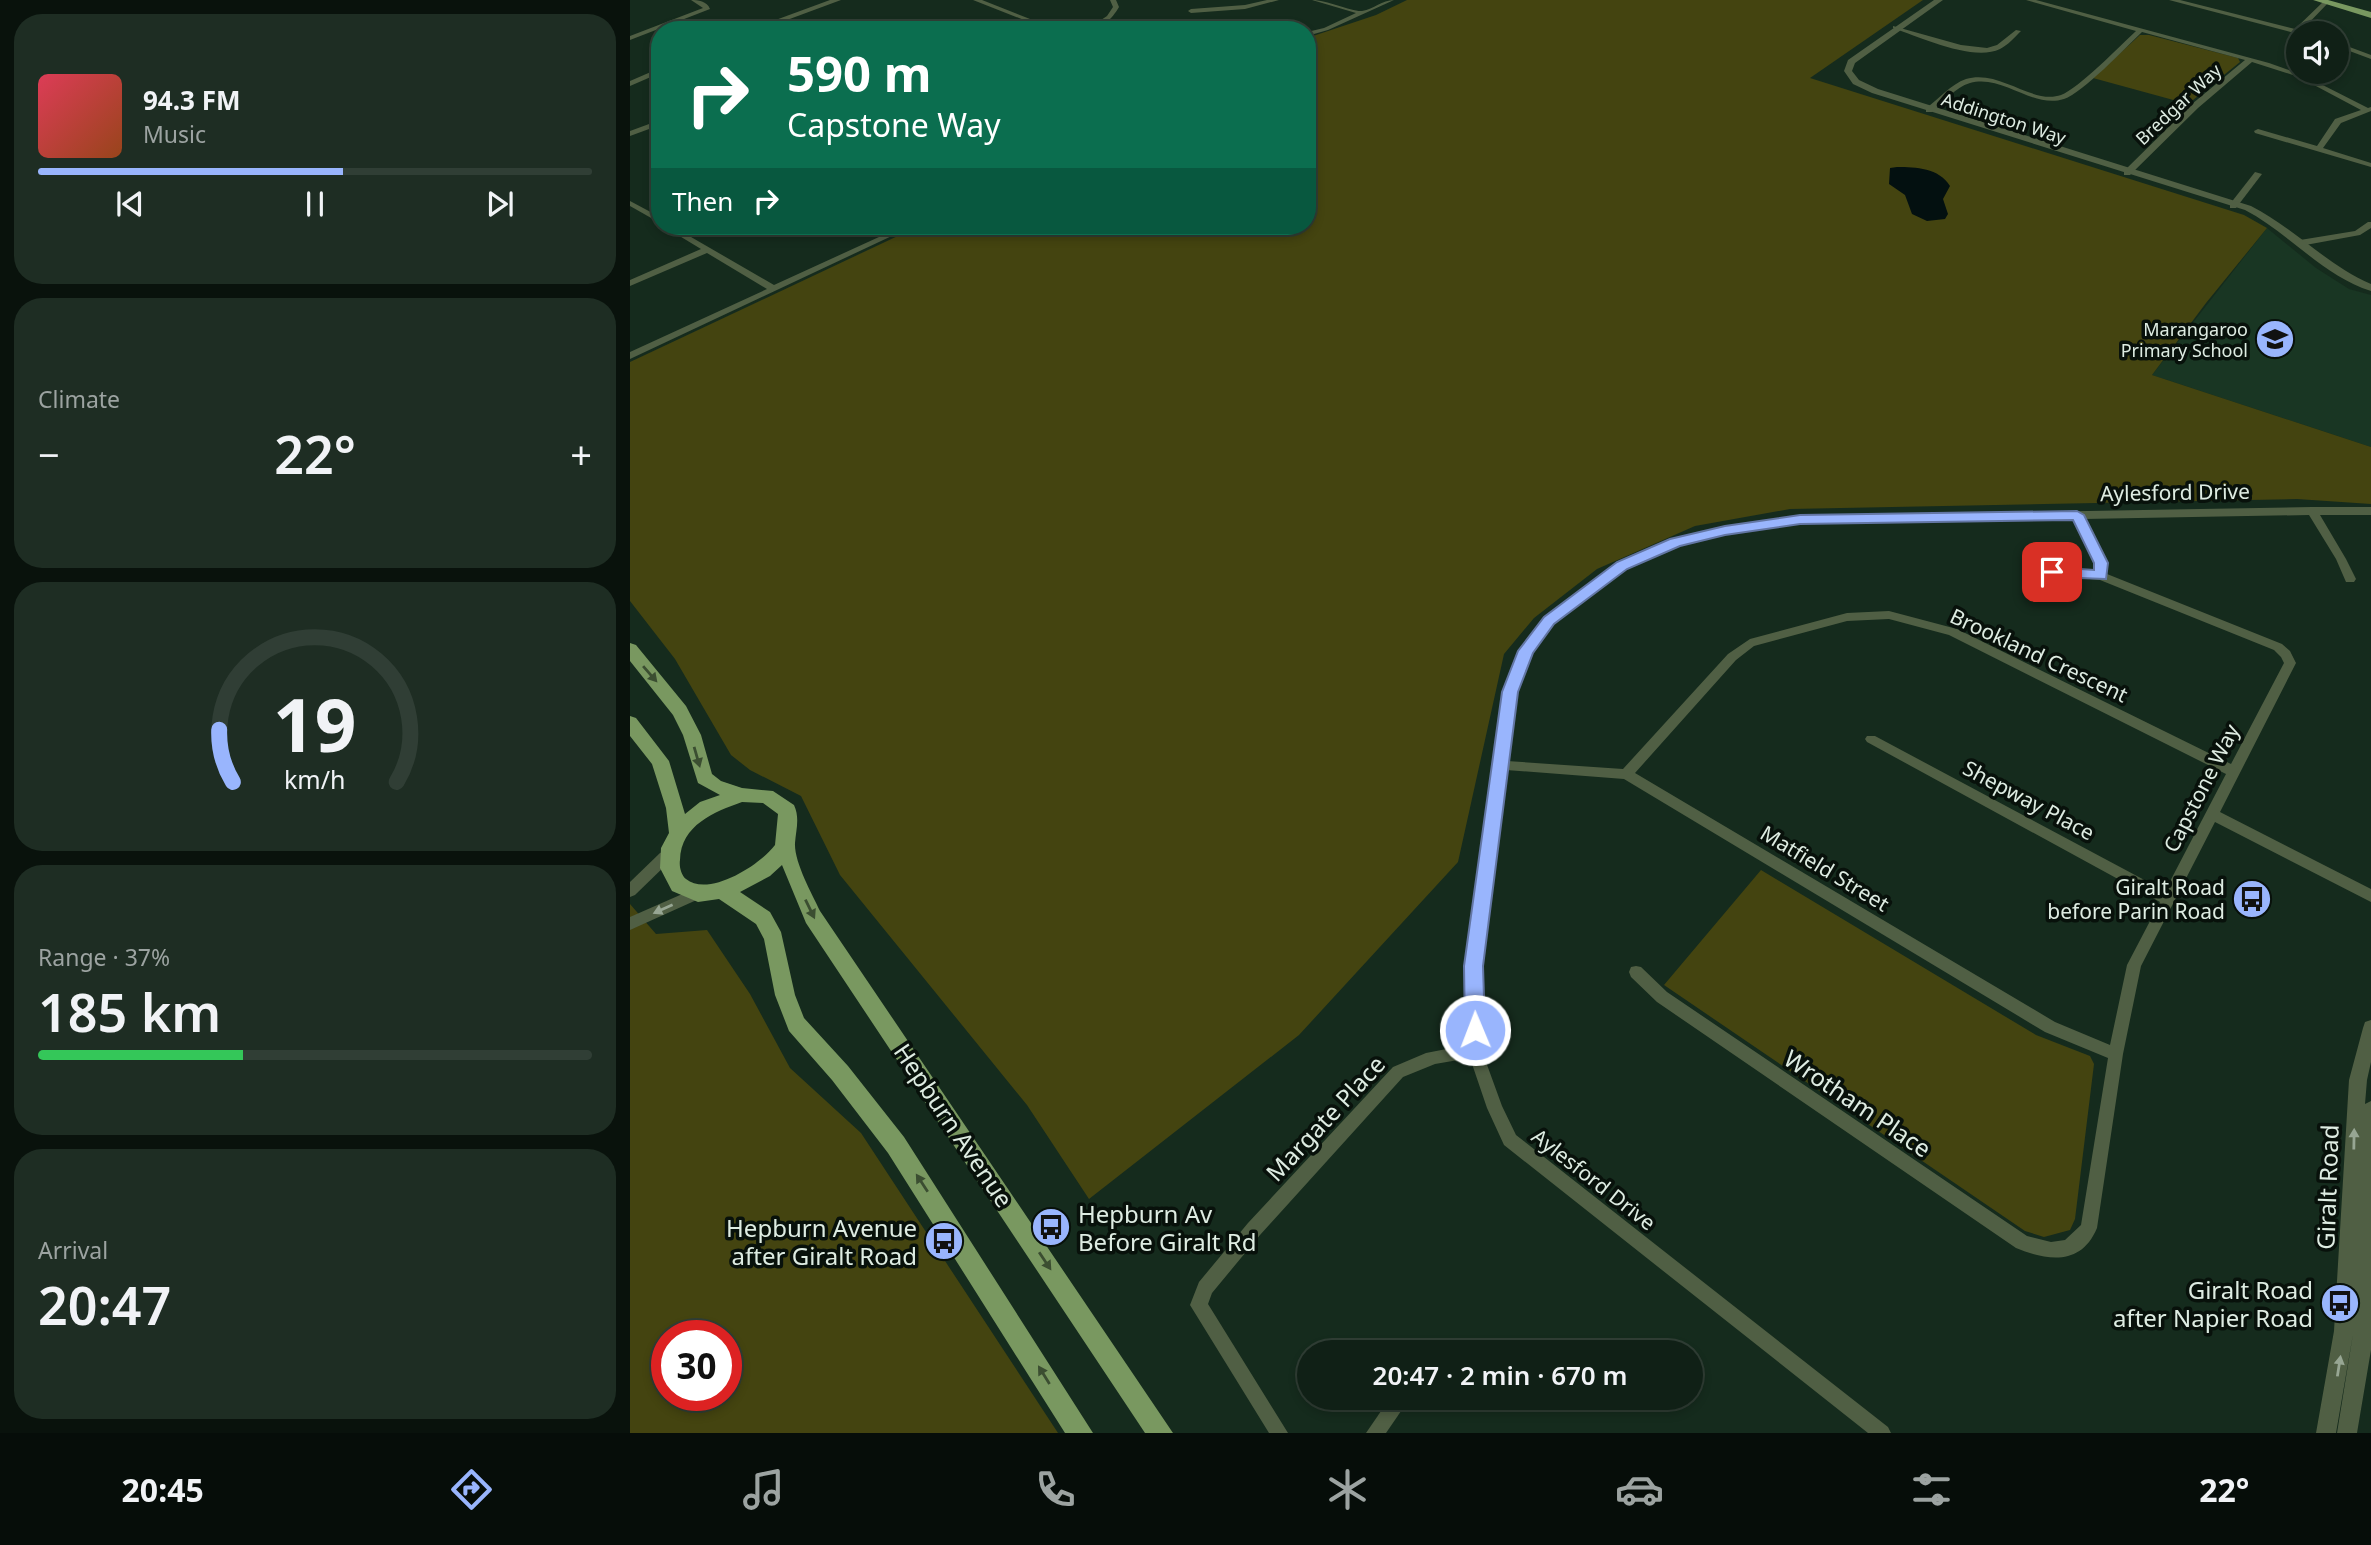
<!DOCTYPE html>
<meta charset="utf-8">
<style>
body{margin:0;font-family:"Noto Sans",sans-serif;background:#1e2d23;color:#f1f3f6;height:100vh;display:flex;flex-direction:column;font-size:26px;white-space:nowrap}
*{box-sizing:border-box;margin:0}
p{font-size:23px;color:#9ca3a1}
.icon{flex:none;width:38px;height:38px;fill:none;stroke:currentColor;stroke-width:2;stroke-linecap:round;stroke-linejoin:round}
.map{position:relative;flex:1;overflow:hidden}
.sheet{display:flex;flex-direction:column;gap:14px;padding:14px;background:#09120c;width:630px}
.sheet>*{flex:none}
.banner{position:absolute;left:21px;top:21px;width:665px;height:214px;border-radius:28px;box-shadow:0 4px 10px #0003,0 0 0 2px #303e35;background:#0b6e4f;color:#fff;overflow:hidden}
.controls{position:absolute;left:1656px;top:21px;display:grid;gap:14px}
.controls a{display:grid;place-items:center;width:63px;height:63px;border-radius:50%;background:#102016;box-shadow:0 4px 10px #0003,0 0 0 2px #303e35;font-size:35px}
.speed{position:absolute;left:21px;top:1320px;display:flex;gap:14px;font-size:35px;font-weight:700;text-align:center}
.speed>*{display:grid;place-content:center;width:91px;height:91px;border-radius:50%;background:#102016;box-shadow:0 4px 10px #0003,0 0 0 2px #303e35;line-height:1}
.speed .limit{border:10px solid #d22;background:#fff;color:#111}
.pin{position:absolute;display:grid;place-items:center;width:60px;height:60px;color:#fff;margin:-30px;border-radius:14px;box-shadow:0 4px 10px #0006}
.me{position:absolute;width:77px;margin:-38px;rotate:359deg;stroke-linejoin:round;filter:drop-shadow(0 0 5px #0008)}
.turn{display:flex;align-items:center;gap:24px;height:147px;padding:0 21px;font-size:32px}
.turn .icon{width:91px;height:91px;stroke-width:2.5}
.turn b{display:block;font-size:49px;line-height:60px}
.then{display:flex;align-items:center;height:66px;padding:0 21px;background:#0003;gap:14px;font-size:26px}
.big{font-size:52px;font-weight:600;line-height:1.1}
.sheet .tile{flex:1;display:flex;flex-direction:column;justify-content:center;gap:10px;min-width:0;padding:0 24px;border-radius:28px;background:#1e2d23}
.sheet .dial{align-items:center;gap:0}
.dial svg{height:182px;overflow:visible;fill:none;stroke:#303e35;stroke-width:7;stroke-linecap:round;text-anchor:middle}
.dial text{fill:#f1f3f6;stroke:none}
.song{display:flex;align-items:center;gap:21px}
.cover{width:84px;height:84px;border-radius:10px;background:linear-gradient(135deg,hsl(350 70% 55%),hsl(20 70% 35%))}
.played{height:7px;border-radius:4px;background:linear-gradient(90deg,#99b5fd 55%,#303e35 55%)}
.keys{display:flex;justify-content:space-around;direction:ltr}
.heat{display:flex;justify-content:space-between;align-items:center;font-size:38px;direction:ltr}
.charge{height:10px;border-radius:5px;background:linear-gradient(90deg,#34c759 37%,#303e35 0)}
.trip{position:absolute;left:667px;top:1340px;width:406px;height:70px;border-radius:35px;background:#102016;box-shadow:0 4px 10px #0003,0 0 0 2px #303e35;font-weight:600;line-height:70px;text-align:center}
.tab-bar{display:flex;height:112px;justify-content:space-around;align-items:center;background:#060d09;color:#9ca3a1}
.tab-bar .icon{width:49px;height:49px}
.tab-bar .on{color:#99b5fd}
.tab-bar b{font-size:32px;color:#f1f3f6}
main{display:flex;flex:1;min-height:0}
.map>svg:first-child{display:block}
</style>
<main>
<section class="sheet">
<div class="tile">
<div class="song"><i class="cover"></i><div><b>94.3 FM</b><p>Music</p></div></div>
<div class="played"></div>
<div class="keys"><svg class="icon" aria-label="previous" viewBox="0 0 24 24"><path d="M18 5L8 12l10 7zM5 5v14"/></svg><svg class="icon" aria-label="pause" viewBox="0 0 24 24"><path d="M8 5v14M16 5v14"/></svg><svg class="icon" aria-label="next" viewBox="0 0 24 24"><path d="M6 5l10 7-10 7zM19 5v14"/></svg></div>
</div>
<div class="tile"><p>Climate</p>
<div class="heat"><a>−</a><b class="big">22°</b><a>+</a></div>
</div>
<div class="tile dial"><svg viewBox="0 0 100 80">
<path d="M14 69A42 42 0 1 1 86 69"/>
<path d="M14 69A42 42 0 0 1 8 46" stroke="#99b5fd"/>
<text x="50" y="56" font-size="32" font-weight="700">19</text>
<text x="50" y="72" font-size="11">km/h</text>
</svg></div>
<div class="tile"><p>Range · 37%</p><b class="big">185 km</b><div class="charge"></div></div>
<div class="tile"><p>Arrival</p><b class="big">20:47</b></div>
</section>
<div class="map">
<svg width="1741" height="1433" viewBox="0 0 1741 1433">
<rect width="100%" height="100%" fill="#152b1d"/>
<path fill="#193623" d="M1637,228L1686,268L1719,289L1741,295V447L1522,375Z"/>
<g fill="#444410" fill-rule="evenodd">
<path d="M777,0H1293L1180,78L1614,215L1637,228L1576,303L1522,375L1741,447V504L1667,499L1160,509L1065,526L967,569L904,618L874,654L828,862L669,1035L459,1199L397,1105L210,875L171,796L120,770L101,755L45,659L0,601V362L289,226H677V38L746,15Z"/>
<path d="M1510,35H1519L1608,58L1610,62L1558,104L1463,78Z"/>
<path d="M1131,870L1406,1035L1460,1056L1464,1064L1445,1219L1440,1230L1414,1237L1395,1231L1034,985Z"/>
<path d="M0,904L26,934L77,930L120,994L160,1068L231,1133L428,1433H0ZM37,1335H96V1395H37Z"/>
</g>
<path fill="#031010" d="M1267,167C1286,167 1309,168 1320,186L1313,199L1318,214L1315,219L1297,221L1282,214L1275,195L1259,184L1260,168Z"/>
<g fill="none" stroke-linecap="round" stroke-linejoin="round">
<g fill="#505f44" fill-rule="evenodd">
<path d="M61,0C68,0 77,1 80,9L0,40V36L73,8Z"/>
<path d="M343,0H352L428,30H418L400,23L383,30H373L394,20Z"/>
<path d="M480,0H486L489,7C482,19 471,30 456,30L477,16L483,7Z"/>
<path d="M637,0H649L615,9L561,13L558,11L561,9L615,5Z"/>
<path d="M682,0C697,0 722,12 732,11C744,9 752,0 764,0L698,30L677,36V32L694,28L726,13Z"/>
<path d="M1396,0H1406L1639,63L1673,75L1738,108L1741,107V111L1711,123L1693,148L1741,163V167L1625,133L1624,131L1628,129L1687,146L1705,119L1731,110L1669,77L1622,62L1568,108L1500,175H1494V171L1562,104L1615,60L1512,32C1496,47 1453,93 1434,99C1402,109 1373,74 1340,83C1325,87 1314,103 1302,112H1296V108C1309,99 1321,84 1336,79C1370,69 1402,105 1431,95C1448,89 1491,45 1506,31Z"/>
<path d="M1539,0H1550L1665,29L1694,1L1699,2L1671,31L1676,33L1668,34Z"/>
<path d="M262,24L273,29L274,30L260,27L259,26Z"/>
<path d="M1263,26L1331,45L1357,48L1367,45L1386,30L1391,31C1385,37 1378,45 1370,49C1343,62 1290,37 1263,28Z"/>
<path d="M1706,42L1741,55V59L1706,46Z"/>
<path d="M30,120V125L0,136V131Z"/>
<path d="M1625,172L1632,174L1606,208H1600V204Z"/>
<path d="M0,201L30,217V223L0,206Z"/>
<path d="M1738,222H1741V228L1730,235L1670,246L1666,243L1670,240L1725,231Z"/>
<path d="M33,226H42L144,285L273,226H283L0,359V352L137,289L77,253L0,286V280L71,249Z"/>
<path d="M1682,507H1741V515H1690L1716,559L1726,579L1724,582H1716L1706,559L1679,515L1454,519L1477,563V574L1652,644L1660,651L1666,663L1590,812L1741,889V902L1585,822L1511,966L1493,1054L1467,1228C1451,1266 1418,1261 1386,1248L1027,1002L1001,977L999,972L1001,967L1006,966L1011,967L1037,992L1397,1236L1421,1242L1435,1240L1451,1225L1478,1058L1415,1032L994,779L876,770L850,966L852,1051L872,1106L886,1135L1258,1427L1261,1433H1238L874,1145L857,1108L840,1058L805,1064L773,1077L630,1235L582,1293L578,1304L658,1433H639L560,1305L569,1282L618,1223L763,1067L796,1053L837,1045L836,966L874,692L890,651L915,617L988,563L1041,540L1095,526L1170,516ZM1444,519L1465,563V572L1422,568L1416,572L1418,575L1470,580L1644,650L1651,657L1654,663L1601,764L1327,629L1259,611L1217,613L1120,639L1098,654L993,769L877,761L886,692L901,652L923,623L996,569L1048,546L1095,534L1170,524ZM1259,619L1319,635L1596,774L1535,891L1245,736H1237L1235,739L1237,742L1530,902L1497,965L1480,1045L1425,1022L1005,773L1106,660L1124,646L1217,621Z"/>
<path d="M35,851L40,853L42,857L40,861L5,895L0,897V882L30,853Z"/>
<path d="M66,888L71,890L73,894L71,898L0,930V917Z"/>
<path d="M807,1343L813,1346L815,1353H797L801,1346Z"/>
<path d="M760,1398H780L756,1433H736Z"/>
</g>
<g fill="#505f44" fill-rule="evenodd">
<path d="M200,0H211L130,30H118Z"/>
<path d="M1304,0H1313L1225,63L1222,71L1229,80L1248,89L1621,206C1664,228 1697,265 1741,284V291C1693,276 1659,233 1615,210L1242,93L1223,84L1214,71L1218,60Z"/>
<path d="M30,68V73L0,86V81Z"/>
<path d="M1741,1020V1062L1737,1080L1735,1104L1741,1101V1350L1727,1433H1707L1723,1334L1706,1433H1686L1704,1331L1719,1080L1733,1028L1735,1022Z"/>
</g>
<g fill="#799860" fill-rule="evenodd">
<path d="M1683,0H1698L1741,12V18Z"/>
<path d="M0,643L6,645L56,706L71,735L82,774L91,781L112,788L143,791L164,805C170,818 166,830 165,843C164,862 182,894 190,911L543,1433H515L176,923L152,865L140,876L110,892L140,912L151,932L165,995L174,1018L218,1066L274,1137L463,1433H435L258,1153L202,1080L159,1031L145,995L134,939L126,924L89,899L68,902L42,891L30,868L31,848L39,833L36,808L22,764L0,736V716L6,718L39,761L55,814L70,802L90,795L68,783L53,735L43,715L0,661ZM112,802L133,803L148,814L145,845C131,864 79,898 56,879C51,875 49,866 50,860C51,825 84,812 112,802Z"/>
</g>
</g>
<defs><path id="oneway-solid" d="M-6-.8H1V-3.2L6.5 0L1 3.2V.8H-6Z" transform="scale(1.75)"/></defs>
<g fill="#3b4e31">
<use href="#oneway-solid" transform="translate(20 674) rotate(49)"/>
<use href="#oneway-solid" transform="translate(67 757) rotate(74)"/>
<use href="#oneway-solid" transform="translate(180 909) rotate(64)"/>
<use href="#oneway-solid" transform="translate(292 1183) rotate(-123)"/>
<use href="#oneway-solid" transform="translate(415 1261) rotate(56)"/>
<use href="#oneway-solid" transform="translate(414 1375) rotate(-122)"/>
</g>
<g fill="#97a693">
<use href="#oneway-solid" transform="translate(33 909) rotate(156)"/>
<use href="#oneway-solid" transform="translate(1724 1139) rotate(-89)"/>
<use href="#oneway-solid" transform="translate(1709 1366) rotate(-81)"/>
</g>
<path fill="#99b5fd" stroke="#6376a4" stroke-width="2" d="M1447,511L1454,515L1478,563L1476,579L1422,577L1415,572L1422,567L1464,570V563L1443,520L1170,524L1095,535L1050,546L997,569L924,624L903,653L888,692L853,966L855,1030L852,1036L845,1038L838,1036L835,1030L834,966L872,692L888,651L914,617L987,562L1040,539L1095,526L1170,515Z"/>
<defs>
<g id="school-disc" transform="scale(2.0125)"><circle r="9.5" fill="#99b5fd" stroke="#08110b"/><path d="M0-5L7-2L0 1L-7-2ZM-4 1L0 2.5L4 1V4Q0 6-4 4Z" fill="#111"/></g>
<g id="bus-disc" transform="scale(2.0125)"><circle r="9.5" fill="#99b5fd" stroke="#08110b"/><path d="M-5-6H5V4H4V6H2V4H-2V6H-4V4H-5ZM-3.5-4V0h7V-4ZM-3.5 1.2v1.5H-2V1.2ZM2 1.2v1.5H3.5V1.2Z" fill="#111"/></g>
</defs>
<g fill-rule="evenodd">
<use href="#school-disc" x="1645" y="339"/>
<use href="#bus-disc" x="1622" y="899"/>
<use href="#bus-disc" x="421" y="1227"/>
<use href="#bus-disc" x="314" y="1241"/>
<use href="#bus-disc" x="1710" y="1303"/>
</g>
<g text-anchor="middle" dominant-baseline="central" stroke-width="7" stroke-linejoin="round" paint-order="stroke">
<g font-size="18" fill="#deece2" stroke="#08110b">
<text transform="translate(1548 104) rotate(-43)">Bredgar Way</text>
<text transform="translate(1374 118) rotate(18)">Addington Way</text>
</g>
<g font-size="18" fill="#deece2" stroke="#08110b" text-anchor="end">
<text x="1618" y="329">Marangaroo<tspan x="1618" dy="21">Primary School</tspan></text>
</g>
<g font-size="21" fill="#deece2" stroke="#08110b">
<text transform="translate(1545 492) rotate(-1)">Aylesford Drive</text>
<text transform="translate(1409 655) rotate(25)">Brookland Crescent</text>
<text transform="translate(1571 788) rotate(-63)">Capstone Way</text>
<text transform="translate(1399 800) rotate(28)">Shepway Place</text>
<text transform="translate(1195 868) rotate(31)">Matfield Street</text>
<text transform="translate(964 1179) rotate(38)">Aylesford Drive</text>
</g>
<g font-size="21" fill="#deece2" stroke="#08110b" text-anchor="end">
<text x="1595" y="887">Giralt Road<tspan x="1595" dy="24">before Parin Road</tspan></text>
</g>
<g font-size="24" fill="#deece2" stroke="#08110b">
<text transform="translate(1228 1103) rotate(34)">Wrotham Place</text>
<text transform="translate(695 1118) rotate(-47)">Margate Place</text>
<text transform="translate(324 1125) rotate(56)">Hepburn Avenue</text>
<text transform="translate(1697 1187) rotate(-88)">Giralt Road</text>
</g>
<g font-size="24" fill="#deece2" stroke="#08110b" text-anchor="end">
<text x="448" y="1213" text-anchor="start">Hepburn Av<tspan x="448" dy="28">Before Giralt Rd</tspan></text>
<text x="287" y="1227">Hepburn Avenue<tspan x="287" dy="28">after Giralt Road</tspan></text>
<text x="1683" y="1289">Giralt Road<tspan x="1683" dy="28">after Napier Road</tspan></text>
</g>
</g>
</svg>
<div class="controls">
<a><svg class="icon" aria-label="sound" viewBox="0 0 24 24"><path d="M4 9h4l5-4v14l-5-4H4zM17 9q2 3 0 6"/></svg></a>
</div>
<div class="speed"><div class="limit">30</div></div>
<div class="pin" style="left:1422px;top:572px;background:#d93025"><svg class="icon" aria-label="arrive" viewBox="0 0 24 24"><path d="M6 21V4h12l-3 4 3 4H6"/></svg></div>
<svg class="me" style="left:845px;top:1030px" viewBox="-20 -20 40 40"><circle r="17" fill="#99b5fd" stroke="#fff" stroke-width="3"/><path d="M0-11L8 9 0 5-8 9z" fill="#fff"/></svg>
<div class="trip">20:47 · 2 min · 670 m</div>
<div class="banner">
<div class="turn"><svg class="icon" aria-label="right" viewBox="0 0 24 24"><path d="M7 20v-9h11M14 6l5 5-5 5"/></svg><div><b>590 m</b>Capstone Way</div></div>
<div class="then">Then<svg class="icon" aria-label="right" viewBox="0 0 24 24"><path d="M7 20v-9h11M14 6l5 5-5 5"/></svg></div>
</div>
</div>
</main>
<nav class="tab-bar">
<b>20:45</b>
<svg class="icon on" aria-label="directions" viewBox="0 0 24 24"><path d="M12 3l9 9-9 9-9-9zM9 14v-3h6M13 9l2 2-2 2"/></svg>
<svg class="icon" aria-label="music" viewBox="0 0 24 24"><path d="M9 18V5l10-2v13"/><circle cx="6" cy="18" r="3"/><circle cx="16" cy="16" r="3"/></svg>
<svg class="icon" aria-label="phone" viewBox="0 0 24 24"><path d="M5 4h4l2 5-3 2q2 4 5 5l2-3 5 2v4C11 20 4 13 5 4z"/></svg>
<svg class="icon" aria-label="climate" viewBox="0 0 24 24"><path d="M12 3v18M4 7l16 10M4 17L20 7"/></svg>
<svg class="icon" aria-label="car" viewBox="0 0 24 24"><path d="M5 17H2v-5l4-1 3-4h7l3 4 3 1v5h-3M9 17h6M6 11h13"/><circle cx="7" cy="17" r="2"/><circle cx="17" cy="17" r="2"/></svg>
<svg class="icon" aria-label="filters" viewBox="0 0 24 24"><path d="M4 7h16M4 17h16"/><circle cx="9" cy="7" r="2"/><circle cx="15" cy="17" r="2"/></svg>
<b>22°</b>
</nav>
